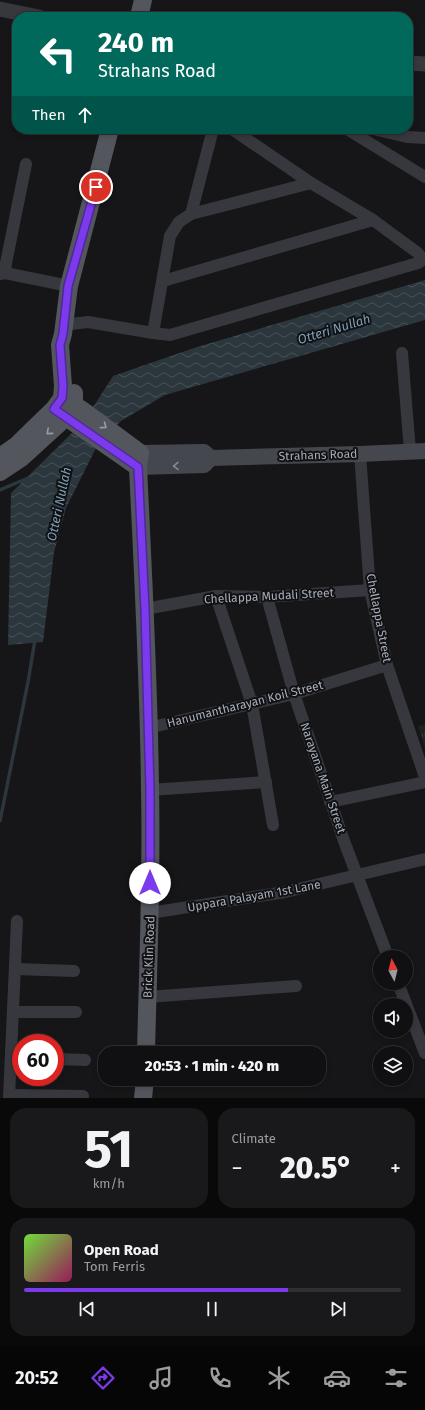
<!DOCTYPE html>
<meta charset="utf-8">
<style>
body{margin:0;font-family:"Fira Sans",sans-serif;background:#19191b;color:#f1f3f6;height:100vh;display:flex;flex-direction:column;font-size:15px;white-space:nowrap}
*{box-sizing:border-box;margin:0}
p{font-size:13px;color:#9c9d9f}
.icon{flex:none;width:22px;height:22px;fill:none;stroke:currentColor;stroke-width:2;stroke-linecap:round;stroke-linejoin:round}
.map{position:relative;height:1098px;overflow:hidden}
.drawer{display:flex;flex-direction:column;gap:10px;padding:10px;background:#09090a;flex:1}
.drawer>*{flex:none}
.top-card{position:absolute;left:12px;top:12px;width:401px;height:122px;border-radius:16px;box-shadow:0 2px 6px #0003,0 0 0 1px #303032;background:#00695c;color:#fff;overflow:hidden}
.needle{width:26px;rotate:353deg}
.buttons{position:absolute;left:373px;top:950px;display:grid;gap:8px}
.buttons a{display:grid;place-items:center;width:40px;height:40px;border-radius:50%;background:#101012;box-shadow:0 2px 6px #0003,0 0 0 1px #303032;font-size:20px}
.speed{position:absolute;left:12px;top:1034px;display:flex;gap:8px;font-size:20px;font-weight:700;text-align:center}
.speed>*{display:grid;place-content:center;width:52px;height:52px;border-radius:50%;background:#101012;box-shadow:0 2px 6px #0003,0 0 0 1px #303032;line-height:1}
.speed .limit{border:6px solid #d22;background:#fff;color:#111}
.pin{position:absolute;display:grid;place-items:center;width:34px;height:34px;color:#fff;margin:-17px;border:2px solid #fff;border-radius:50%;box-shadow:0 1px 4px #0007}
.me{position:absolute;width:44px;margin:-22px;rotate:0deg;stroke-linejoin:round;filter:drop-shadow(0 0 3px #0008)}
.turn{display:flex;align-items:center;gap:14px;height:84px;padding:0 20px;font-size:18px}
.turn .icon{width:52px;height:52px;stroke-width:2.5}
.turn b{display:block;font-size:28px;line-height:34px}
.then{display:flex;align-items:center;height:38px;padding:0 20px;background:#0003;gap:8px;font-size:15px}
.big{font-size:30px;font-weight:800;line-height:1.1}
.drawer .tile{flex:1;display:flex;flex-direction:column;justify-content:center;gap:6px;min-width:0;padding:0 14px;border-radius:16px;background:#19191b}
.drawer .dial{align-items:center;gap:0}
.dial b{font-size:52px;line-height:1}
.song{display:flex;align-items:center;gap:12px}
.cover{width:48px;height:48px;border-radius:6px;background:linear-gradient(135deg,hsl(100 70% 55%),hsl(330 70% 35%))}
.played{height:4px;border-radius:2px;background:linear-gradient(90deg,#7c3aed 70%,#303032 70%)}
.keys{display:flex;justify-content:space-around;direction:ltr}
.heat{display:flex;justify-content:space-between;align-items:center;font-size:22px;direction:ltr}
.drawer .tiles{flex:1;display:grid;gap:10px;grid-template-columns:1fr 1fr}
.tile:last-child{grid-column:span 2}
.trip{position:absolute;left:98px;top:1046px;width:228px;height:40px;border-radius:16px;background:#101012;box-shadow:0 2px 6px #0003,0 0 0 1px #303032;font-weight:800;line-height:40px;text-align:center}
.tab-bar{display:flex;height:64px;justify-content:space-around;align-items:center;background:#060607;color:#9c9d9f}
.tab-bar .icon{width:28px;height:28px}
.tab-bar .selected{color:#7c3aed}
.tab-bar b{font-size:18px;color:#f1f3f6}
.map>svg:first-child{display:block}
</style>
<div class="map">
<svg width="425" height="1098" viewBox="0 0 425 1098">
<defs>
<pattern id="grass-tufts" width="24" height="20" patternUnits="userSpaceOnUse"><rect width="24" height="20" fill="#1c241c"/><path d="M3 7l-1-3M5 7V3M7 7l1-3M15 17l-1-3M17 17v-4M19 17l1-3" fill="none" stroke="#3a413b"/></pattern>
<pattern id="water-waves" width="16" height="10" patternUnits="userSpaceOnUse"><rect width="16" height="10" fill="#2b363d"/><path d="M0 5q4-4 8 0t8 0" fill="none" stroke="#475157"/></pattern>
</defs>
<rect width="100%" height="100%" fill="#161618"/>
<path fill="url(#grass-tufts)" d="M425,725V748L418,726Z"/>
<path fill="url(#water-waves)" d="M425,280V320L165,395L121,421L97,446L66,508L54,552L43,642L8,645L11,493L75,430L95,404L113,376L197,347Z"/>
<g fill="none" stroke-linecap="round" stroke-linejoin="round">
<g stroke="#2b363d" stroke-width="3.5">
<path d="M0,490L28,478"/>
<path d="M0,821L28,682L35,640"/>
</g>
<g stroke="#37383e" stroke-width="12">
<path d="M349,129L350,131L425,177"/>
<path d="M373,129L407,137L425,138"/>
<path d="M191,214L311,183"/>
<path d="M5,273L6,263L26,164"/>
<path d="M0,274L5,273L69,286"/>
<path d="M163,281L373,220"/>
<path d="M63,325L88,322L153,333L170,236L179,222L191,214L213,129"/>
<path d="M153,333L170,335L418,263L421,261L420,256L418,253L373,220L311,183L232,129"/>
<path d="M402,353L410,451"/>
<path d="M360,454L370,590L387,665L425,777"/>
<path d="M216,596L252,704L273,825"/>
<path d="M267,597L294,694L344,841L388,957"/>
<path d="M145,609L216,596L267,597L370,590"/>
<path d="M148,728L294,694L387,665"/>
<path d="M150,790L266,782"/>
<path d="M330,802L425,782"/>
<path d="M150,913L285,892L425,859"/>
<path d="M16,969L74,971"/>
<path d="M398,983L425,1053"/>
<path d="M147,997L296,986"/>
<path d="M13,1012H76"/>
<path d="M55,1059L85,1060"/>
<path d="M10,1095L83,1096"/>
<path d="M9,1098L17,921"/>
</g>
<g stroke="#37383e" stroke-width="15">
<path d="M0,9L39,17"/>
<path d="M408,63L425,64"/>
</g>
<g stroke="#45474e" stroke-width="16">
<path d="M140,453L204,452L211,458L360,454L425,451"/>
<path d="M138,467L204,465L211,458"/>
</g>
<g stroke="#53565d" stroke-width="18">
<path d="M139,17L143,0"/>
<path d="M62,398L82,410L140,453L138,467C143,574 149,682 150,790C152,878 148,965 146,1053"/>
<path d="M56,410L138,467"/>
<path d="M0,457L17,445L54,409L62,398L63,386L60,345L63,334L69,286L110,129"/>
<path d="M0,472L21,458L66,417L74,400V393"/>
<path d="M143,1098L145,1079"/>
</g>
</g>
<defs><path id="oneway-chevron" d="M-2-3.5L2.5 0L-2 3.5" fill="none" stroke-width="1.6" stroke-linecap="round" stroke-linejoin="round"/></defs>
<g stroke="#969ca7">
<use href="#oneway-chevron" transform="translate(104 426) rotate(36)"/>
<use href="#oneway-chevron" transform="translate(49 432) rotate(139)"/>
</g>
<use stroke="#858a94" href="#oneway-chevron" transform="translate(176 466) rotate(179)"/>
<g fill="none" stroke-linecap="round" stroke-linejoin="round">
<g stroke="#51269a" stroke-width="10">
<path id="route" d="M96,187L68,286L63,334L60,345L63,386L62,398L54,409L138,467L145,609L150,790V883"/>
</g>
<use href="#route" stroke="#7c3aed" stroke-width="7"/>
</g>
<g text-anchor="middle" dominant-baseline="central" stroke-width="4" stroke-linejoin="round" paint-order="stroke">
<g font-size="12" fill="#a7aeb9" stroke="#111113">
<text transform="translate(318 455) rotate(-2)">Strahans Road</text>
<text transform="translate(269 596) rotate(-3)">Chellappa Mudali Street</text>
<text transform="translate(379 618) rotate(79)">Chellappa Street</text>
<text transform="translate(245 704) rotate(-14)">Hanumantharayan Koil Street</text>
<text transform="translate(323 778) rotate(71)">Narayana Main Street</text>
<text transform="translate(254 896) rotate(-10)">Uppara Palayam 1st Lane</text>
<text transform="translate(149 957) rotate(-88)">Brick Klin Road</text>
</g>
<g font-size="13" font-style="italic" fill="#7c9fb6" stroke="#111113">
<text transform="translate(334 329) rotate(-17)">Otteri Nullah</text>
<text transform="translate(59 504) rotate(-78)">Otteri Nullah</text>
</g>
</g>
</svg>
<div class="buttons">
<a><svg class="needle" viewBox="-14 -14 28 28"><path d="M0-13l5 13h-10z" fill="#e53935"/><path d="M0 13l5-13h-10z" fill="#9c9d9f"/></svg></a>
<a><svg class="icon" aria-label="sound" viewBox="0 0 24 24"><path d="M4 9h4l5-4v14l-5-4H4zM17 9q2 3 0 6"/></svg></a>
<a><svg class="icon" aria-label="layers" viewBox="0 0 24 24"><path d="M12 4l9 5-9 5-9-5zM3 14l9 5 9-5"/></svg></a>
</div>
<div class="speed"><div class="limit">60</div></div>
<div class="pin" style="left:96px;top:187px;background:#d93025"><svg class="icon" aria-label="arrive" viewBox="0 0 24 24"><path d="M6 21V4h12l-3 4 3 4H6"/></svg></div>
<svg class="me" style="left:150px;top:883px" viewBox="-20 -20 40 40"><circle r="19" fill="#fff"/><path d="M0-13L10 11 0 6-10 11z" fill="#7c3aed"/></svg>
<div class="trip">20:53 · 1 min · 420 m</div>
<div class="top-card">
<div class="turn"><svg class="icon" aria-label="left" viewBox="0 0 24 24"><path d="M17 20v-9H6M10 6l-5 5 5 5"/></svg><div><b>240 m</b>Strahans Road</div></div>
<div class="then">Then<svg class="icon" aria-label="ahead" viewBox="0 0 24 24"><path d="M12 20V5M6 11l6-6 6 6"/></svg></div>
</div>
</div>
<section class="drawer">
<div class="tiles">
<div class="tile dial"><b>51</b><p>km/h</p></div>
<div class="tile"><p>Climate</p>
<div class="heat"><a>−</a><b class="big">20.5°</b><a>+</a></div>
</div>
<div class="tile">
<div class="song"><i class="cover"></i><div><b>Open Road</b><p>Tom Ferris</p></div></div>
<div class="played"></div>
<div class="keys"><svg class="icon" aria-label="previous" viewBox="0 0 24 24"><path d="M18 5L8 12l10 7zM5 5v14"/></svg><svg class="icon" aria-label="pause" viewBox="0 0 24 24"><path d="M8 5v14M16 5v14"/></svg><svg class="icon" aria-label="next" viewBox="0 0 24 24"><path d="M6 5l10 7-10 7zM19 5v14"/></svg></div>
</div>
</div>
</section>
<nav class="tab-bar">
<b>20:52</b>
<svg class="icon selected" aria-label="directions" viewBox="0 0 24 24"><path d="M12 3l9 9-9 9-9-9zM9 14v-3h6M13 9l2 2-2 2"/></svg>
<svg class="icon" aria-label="music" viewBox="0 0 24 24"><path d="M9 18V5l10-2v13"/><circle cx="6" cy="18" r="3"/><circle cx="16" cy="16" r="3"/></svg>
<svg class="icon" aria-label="phone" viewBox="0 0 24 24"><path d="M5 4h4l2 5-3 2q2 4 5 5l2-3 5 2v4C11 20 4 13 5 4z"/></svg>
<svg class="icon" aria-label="climate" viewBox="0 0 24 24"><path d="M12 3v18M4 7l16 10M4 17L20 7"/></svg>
<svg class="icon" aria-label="car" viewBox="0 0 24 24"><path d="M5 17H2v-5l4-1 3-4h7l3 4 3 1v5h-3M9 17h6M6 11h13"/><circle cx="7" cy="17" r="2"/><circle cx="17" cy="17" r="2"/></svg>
<svg class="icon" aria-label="filters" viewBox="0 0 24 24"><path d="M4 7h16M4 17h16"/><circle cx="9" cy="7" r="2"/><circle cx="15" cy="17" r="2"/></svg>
</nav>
